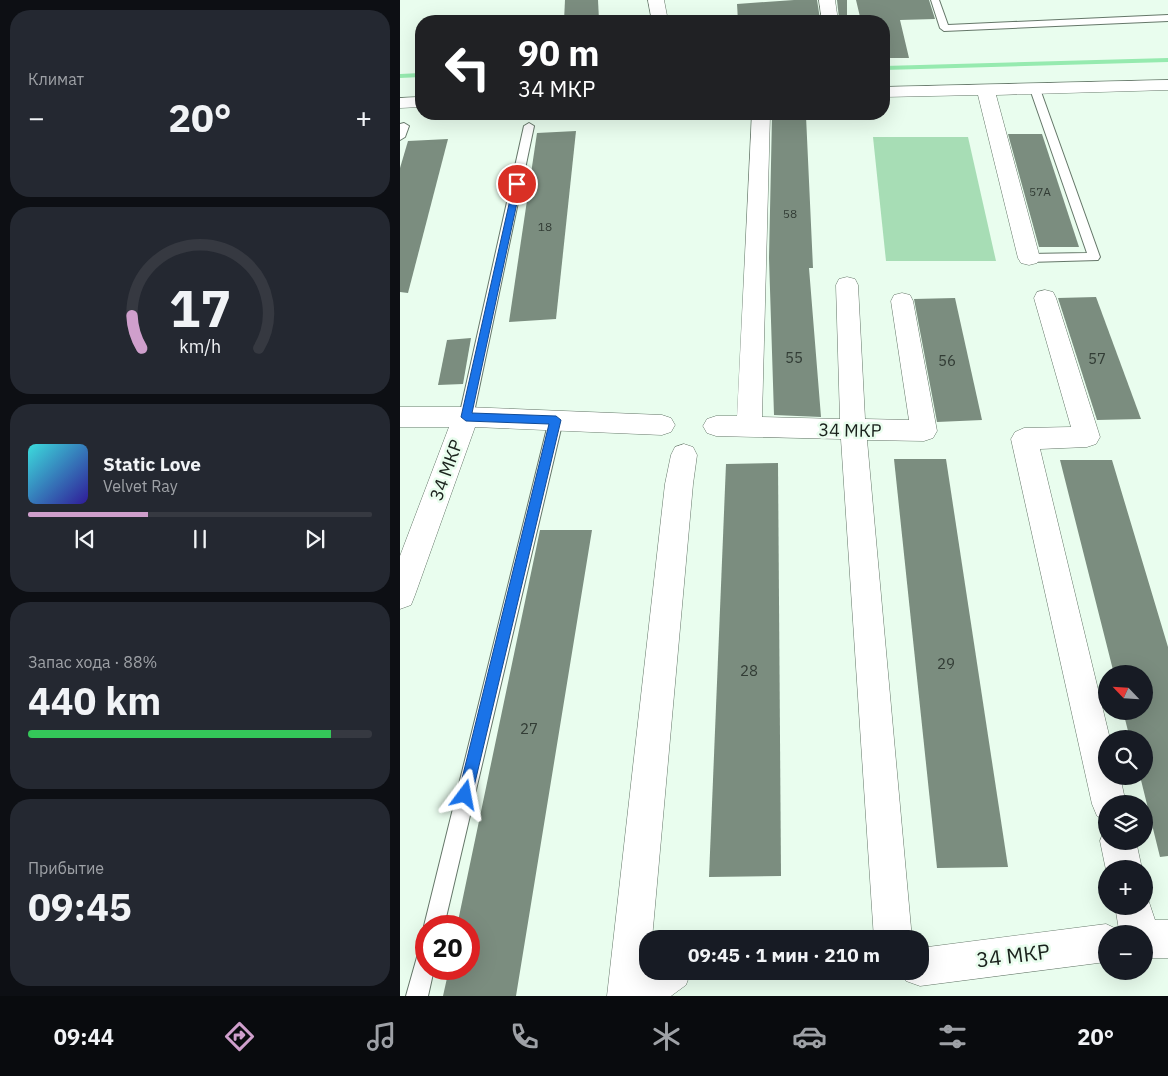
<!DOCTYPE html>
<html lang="ru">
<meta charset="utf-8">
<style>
body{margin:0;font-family:"IBM Plex Sans",sans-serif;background:#242831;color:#f1f3f6;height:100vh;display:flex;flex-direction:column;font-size:19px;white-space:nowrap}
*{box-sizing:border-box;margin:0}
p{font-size:16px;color:#9ea1a6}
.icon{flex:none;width:28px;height:28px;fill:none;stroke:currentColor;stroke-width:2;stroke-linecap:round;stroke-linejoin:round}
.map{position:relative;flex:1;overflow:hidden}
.details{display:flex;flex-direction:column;gap:10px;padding:10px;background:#0d0f14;width:400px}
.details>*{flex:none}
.banner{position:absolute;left:15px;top:15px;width:475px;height:105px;border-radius:20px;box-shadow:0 5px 20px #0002;background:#202124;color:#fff;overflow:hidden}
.needle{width:32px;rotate:295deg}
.controls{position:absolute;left:698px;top:665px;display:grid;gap:10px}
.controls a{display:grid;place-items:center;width:55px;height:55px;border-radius:50%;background:#171b24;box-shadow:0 5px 20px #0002;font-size:25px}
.speed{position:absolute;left:15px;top:915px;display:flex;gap:10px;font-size:25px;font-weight:700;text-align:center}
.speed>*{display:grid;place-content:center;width:65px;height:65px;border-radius:50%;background:#171b24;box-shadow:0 5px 20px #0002;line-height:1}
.speed .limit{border:8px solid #d22;background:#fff;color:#111}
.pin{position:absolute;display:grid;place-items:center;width:42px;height:42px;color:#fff;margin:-21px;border:2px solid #fff;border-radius:50%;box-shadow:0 1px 5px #0007}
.me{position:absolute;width:55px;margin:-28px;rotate:13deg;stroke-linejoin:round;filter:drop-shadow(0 0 4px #0008)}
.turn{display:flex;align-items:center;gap:18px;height:105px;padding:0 20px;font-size:22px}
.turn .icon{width:65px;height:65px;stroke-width:2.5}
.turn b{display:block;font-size:35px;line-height:42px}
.big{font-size:38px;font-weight:700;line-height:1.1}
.details .widget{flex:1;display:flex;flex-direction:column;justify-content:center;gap:8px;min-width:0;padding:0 18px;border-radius:20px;background:#242831}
.details .dial{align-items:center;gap:0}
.dial svg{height:130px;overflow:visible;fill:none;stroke:#363941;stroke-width:7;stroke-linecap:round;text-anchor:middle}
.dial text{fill:#f1f3f6;stroke:none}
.song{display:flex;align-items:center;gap:15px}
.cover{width:60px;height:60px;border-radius:8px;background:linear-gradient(135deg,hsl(180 70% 55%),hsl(250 70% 35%))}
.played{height:5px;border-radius:2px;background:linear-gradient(90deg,#cf9fcc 35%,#363941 35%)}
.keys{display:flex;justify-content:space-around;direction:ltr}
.heat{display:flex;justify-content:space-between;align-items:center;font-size:28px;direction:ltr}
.charge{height:8px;border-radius:4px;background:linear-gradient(90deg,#34c759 88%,#363941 0)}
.trip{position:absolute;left:239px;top:930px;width:290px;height:50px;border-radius:20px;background:#171b24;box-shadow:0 5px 20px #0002;font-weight:700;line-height:50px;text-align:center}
.dock{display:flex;height:80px;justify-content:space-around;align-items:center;background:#090b0e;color:#9ea1a6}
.dock .icon{width:35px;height:35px}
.dock .current{color:#cf9fcc}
.dock b{font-size:22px;color:#f1f3f6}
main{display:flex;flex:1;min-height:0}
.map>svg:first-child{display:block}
</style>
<main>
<section class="details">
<div class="widget"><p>Климат</p>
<div class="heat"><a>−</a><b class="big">20°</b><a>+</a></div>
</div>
<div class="widget dial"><svg viewBox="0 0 100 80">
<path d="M14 69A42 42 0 1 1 86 69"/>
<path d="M14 69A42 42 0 0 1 8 49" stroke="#cf9fcc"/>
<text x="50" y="56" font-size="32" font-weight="700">17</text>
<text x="50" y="72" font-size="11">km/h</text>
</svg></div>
<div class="widget">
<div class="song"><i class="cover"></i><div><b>Static Love</b><p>Velvet Ray</p></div></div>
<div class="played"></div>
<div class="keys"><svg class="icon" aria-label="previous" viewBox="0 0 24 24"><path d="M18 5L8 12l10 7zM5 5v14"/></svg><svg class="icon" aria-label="pause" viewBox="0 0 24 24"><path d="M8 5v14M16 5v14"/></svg><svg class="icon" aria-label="next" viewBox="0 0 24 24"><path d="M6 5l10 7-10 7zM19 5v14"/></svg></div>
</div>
<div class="widget"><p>Запас хода · 88%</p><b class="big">440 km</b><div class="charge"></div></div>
<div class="widget"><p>Прибытие</p><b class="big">09:45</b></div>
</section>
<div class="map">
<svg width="768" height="996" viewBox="0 0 768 996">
<rect width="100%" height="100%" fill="#e9fdee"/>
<path fill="#a7ddb5" d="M473,137H568L596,261H486Z"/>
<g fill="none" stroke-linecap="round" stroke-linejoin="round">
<g fill="#96eaaf" fill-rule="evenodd">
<path d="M768,58V62L484,70V66Z"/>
<path d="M21,73V77L0,78V74Z"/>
</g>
</g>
<g fill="#7b8d7f">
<path d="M165,0H198L199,20L164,21Z"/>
<path d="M394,0H417L420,19L338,21L337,4Z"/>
<path d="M437,0H447V18H439Z"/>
<path d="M456,0H529L535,19L500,20L509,58H484V21H461Z"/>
<path d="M406,116L413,268H409L421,417L374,415L369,258L372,117Z"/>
<path d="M176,131L156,319L109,322L137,133Z"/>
<path d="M608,134H642L679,247H639Z"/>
<path d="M48,139L8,293L0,292V168L8,141Z"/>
<path d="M696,297L741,419L697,420L658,298Z"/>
<path d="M555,298L582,420L537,422L514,299Z"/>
<path d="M71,338L63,384L38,385L47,340Z"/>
<path d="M494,459H546L608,867L537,868Z"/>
<path d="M660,460H712L768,647V856L760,857L740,776H744V739H730L723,711H744V674H714Z"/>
<path d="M378,463L381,876L309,877L326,464Z"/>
<path d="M140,530H192L116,996H43L49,969H69V926H57Z"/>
</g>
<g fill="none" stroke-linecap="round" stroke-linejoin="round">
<g stroke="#657769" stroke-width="2">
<g id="lane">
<path d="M531,0H539L548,25L768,15V21L544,31L540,28Z"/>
<path d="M635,86L640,89L700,257L698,260L629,262L623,258L629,254L687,253L630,89Z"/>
<path d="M4,123L9,126L5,137L0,140V124Z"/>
<path d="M129,123L134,126L73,417L71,421L66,423L61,421L59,417L124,126Z"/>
<path d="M156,414L161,416L163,420L44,926H26V932L24,926L149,420L151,416Z"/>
<path d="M26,947V969H34L28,996H6L19,950Z"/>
</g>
</g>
<g stroke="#657769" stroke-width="1">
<g id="street">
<path d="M248,0H264L268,21H252Z"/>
<path d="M419,0H435L438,21H422Z"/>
<path d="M768,80V90L596,95L640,258L637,263L629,265L621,263L618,258L578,95L484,97V87Z"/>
<path d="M21,97V107L0,108V98Z"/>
<path d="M352,114H370L362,417L440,419L436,285L439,279L447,277L455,279L458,285L465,419L509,420L491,301L494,295L502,293L510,295L513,301L537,431L533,438L524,441L467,440L512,939H474L441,439L316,436L307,433L303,426L307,419L316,416H337Z"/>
<path d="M645,290L653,292L656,298L700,437L696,444L687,447L640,449L710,739H706V776H720L726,804H706V820L697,816L692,804L611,439L615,432L624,428L671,427L634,298L637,292Z"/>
<path d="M0,407H66L262,415L271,418L275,425L271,432L262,435L75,427L15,595L11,605L0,609V556L49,427H0Z"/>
<path d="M284,444L293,447L297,455L293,484L252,939H248V971H291L286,985L271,996H207L265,484L271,455L275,447Z"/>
<path d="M705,828L706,841H736L742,869L706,870L700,841Z"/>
<path d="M744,892L746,893L755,920H768V958H744V934H706V962L520,986L506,981L503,971H520V948L706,924L719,930L715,906H744Z"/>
</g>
</g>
<use href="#lane" fill="#fff" fill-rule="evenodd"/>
<use href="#street" fill="#fff" fill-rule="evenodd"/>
</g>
<path fill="#1a73e8" stroke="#114b97" d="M114,182L121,184L72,413L156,416L161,420L72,795L70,800L65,802L60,800L58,795L149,424L66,421L61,417Z"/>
<g text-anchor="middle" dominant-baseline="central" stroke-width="5" stroke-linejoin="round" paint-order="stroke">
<g font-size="12" fill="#323c35">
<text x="640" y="191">57А</text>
<text x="390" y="213">58</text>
<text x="145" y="226">18</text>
</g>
<g font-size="15" fill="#323c35">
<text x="394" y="357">55</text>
<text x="697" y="358">57</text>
<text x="547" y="360">56</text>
<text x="546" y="663">29</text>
<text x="349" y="670">28</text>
<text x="129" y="728">27</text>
</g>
<g font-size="18" fill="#1a211c" stroke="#e9fdee">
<text transform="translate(450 430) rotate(1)">34 МКР</text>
<text transform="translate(46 470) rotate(-70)">34 МКР</text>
</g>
<g font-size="21" fill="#1a211c" stroke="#e9fdee">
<text transform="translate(613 955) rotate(-7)">34 МКР</text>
</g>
</g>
</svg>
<div class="controls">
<a><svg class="needle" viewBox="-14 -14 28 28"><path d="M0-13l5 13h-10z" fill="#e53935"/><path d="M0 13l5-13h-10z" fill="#9ea1a6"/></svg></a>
<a><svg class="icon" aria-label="search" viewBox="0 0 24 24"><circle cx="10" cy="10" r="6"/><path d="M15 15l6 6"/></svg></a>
<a><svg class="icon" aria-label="layers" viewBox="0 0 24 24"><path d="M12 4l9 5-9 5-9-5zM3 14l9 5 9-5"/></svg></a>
<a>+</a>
<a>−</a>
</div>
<div class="speed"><div class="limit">20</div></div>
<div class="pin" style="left:117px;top:184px;background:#d93025"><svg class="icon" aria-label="arrive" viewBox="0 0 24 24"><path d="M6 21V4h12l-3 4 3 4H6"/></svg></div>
<svg class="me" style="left:65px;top:795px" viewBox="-20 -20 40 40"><path d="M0-17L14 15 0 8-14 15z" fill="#1a73e8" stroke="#fff" stroke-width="4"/></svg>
<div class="trip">09:45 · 1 мин · 210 m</div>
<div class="banner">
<div class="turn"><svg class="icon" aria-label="left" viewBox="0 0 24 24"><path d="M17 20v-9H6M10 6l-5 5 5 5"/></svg><div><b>90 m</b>34 МКР</div></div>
</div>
</div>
</main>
<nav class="dock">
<b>09:44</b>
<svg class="icon current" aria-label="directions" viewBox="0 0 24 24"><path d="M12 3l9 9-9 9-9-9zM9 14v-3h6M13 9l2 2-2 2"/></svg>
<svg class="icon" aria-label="music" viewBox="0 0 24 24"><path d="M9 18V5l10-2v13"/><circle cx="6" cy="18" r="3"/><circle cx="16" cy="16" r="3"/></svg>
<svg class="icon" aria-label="phone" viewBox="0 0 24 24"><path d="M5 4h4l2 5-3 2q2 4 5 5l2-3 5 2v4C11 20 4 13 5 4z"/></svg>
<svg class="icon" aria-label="climate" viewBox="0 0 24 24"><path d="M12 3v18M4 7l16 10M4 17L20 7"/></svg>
<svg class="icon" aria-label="car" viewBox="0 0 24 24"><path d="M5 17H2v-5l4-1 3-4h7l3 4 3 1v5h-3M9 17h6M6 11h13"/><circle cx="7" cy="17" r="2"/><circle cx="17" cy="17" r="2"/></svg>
<svg class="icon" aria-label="filters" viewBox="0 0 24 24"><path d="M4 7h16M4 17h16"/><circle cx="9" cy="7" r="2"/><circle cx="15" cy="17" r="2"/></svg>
<b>20°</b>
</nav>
